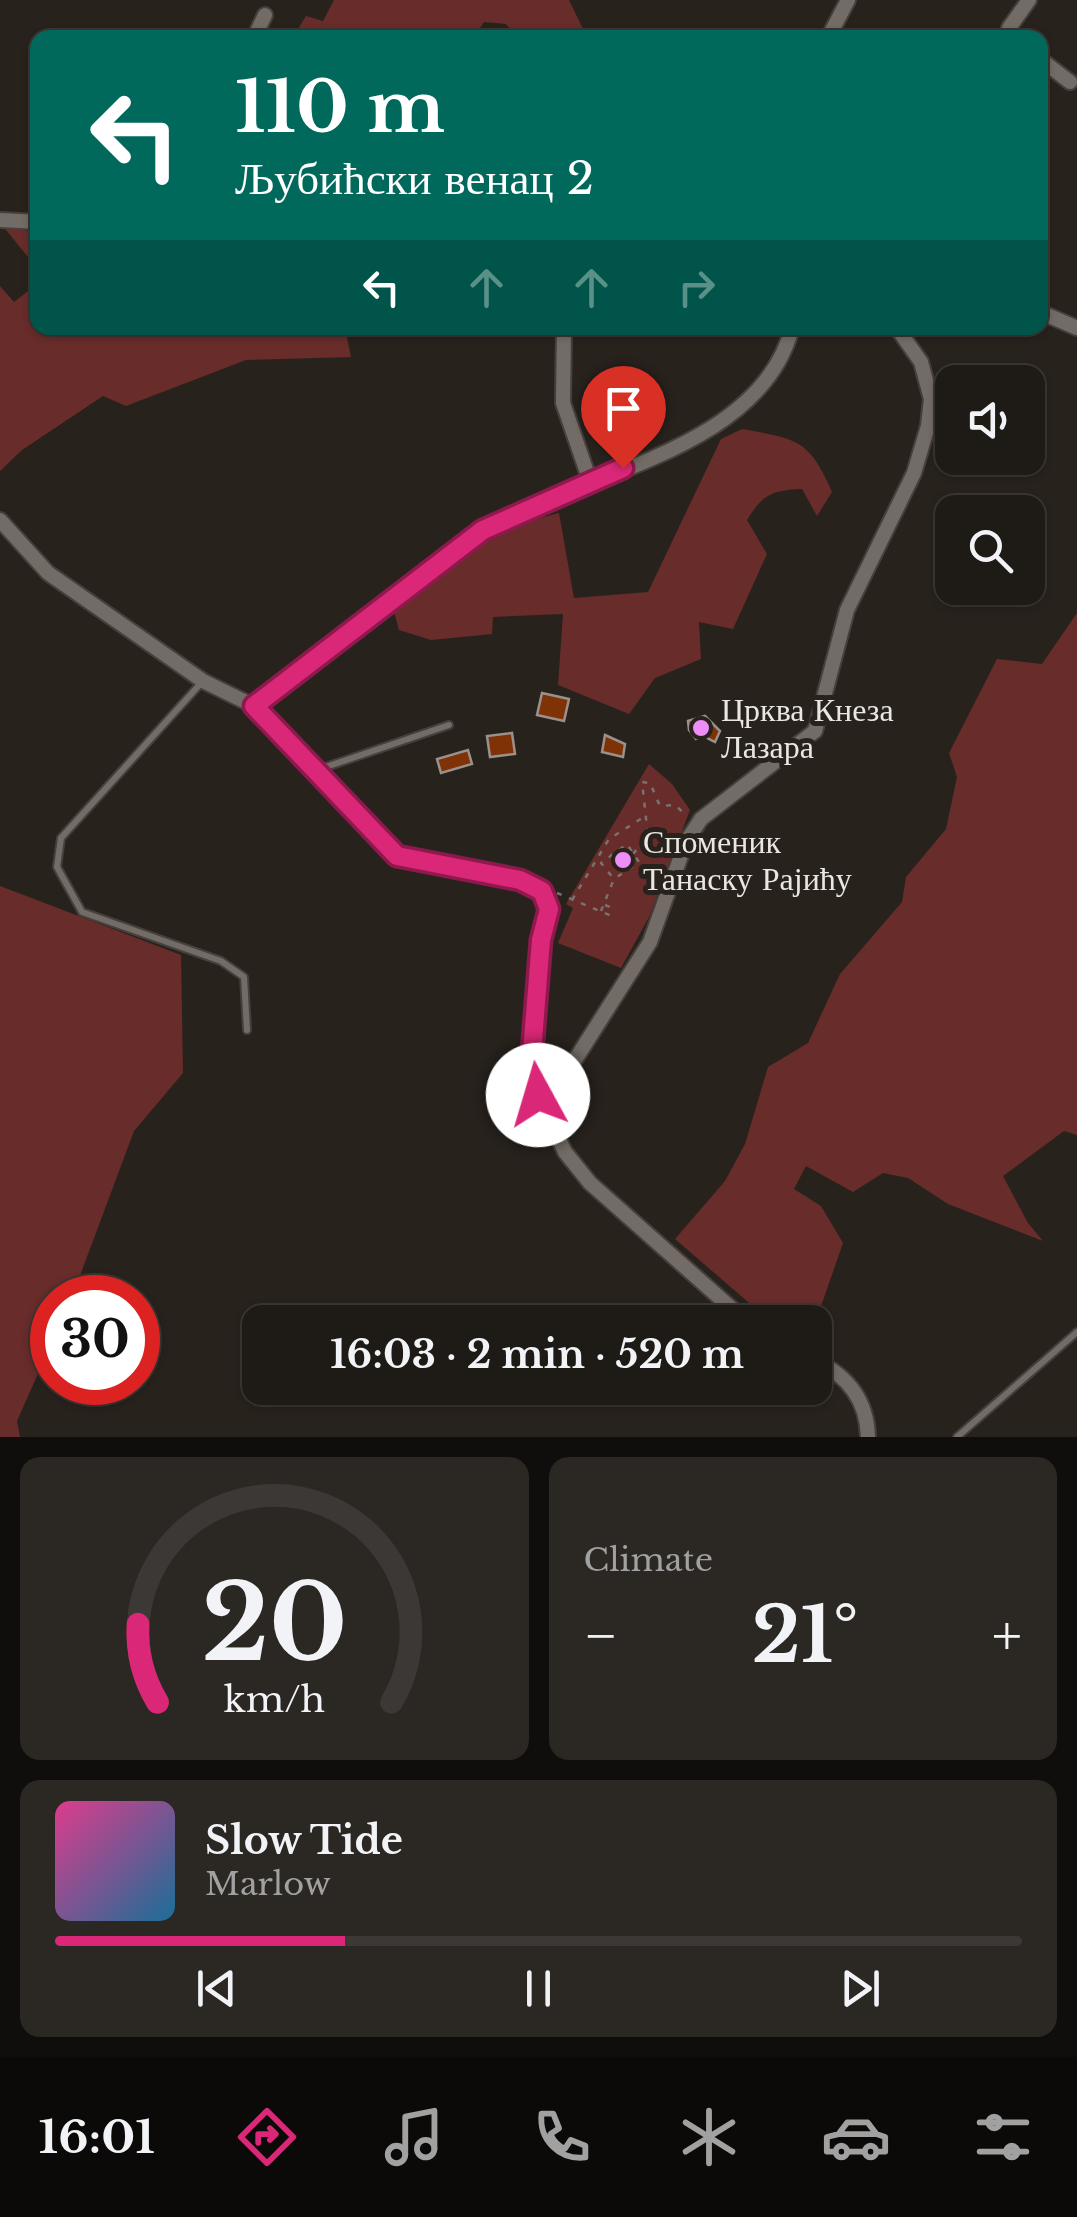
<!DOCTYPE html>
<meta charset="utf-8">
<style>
body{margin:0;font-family:"Libre Baskerville",serif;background:#2b2723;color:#f1f3f6;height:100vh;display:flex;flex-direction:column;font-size:38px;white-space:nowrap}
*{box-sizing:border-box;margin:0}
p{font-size:32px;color:#a1a1a1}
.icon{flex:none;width:55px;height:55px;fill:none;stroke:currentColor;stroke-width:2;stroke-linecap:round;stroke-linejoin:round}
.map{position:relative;height:1437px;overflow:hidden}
.side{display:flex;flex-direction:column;gap:20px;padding:20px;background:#100e0c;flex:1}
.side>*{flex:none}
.banner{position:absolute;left:30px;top:30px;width:1018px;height:305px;border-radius:20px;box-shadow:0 2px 8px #0004,0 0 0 2px #3c3835;background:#00695c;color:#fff;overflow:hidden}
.buttons{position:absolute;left:935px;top:365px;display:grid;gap:20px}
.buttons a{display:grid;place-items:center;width:110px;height:110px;border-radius:20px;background:#1e1a16;box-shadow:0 2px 8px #0004,0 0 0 2px #3c3835;font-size:50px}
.speed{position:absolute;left:30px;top:1275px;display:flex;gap:20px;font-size:50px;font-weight:700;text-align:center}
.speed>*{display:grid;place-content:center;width:130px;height:130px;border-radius:50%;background:#1e1a16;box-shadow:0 2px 8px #0004,0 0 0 2px #3c3835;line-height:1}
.speed .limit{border:15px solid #d22;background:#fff;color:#111}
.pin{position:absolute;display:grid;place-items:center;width:85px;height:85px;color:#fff;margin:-102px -42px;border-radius:50% 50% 50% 0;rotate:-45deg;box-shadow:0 0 10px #0007}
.pin .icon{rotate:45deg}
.me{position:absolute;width:110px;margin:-55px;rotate:354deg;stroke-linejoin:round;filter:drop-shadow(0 0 8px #0008)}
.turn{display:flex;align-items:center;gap:35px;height:210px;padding:0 40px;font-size:45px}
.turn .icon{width:130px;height:130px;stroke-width:2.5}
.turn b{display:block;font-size:70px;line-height:85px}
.lanes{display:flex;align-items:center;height:95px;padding:0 40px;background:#0003;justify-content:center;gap:50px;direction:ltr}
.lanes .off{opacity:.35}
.big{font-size:75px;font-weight:700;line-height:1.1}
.side .card{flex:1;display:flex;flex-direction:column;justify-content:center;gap:15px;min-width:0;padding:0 35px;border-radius:20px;background:#2b2723}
.side .dial{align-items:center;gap:0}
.dial svg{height:260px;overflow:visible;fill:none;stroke:#3c3835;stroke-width:7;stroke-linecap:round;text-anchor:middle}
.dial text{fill:#f1f3f6;stroke:none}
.song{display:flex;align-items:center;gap:30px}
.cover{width:120px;height:120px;border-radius:15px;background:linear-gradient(135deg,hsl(330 70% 55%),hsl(200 70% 35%))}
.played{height:10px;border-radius:5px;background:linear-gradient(90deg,#db2777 30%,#3c3835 30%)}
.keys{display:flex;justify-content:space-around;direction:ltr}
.heat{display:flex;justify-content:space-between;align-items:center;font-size:55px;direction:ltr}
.side .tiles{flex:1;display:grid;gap:20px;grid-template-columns:1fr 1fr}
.card:last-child{grid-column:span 2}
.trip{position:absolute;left:242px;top:1305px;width:590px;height:100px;border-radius:20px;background:#1e1a16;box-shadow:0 2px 8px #0004,0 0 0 2px #3c3835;font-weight:700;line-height:100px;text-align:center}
.dock{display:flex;height:160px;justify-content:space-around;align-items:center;background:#0c0a09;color:#a1a1a1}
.dock .icon{width:70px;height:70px}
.dock .on{color:#db2777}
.dock b{font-size:45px;color:#f1f3f6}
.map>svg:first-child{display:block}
</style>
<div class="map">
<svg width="1077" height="1437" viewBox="0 0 1077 1437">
<rect width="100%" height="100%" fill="#28221d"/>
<g fill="#682c2a">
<path d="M334,0H569L587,37H516L506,24L484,22L474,37H293L306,16L323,21Z"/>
<path d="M2,225L37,233V268Z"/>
<path d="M37,284L38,328H345L351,357L246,360L126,406L103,396L22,450L0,471V286L14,302Z"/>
<path d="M742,429C796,439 809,438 832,492L817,516L802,489C772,490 762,495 747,520L767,554L733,629L699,622L701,659L655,678L629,714L558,685L563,614L493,617L492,634L431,640L399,630L393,608C446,568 493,528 559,513L574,598L648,592L721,439Z"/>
<path d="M1077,613V1135L1064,1131L1003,1176L1028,1223L1043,1241L948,1204L908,1178L883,1173L853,1192L806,1166L794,1189L821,1206L843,1243L819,1312L830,1350L815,1342V1322L770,1321L675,1239L725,1181L745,1144L768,1067L808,1043L840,974L902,902L906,877L946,829L957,777L949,753L997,659L1042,664Z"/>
<path d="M649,764L672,784L690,810L649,917L621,968L558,943L573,908L566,904Z"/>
<path d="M0,886L181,955L183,1073L134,1131L72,1297L52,1298V1342L17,1421L20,1437H0Z"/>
</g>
<g fill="#7f3206" stroke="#9a908c" stroke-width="2.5">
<path d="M542,693L569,699L564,721L537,715Z"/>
<path d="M705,716L720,731L715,742L703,736L696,739L689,730L688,721Z"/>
<path d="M512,733L515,754L490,757L487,736Z"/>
<path d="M605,735L625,744L623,757L602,752Z"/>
<path d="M468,750L472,764L441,773L437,759Z"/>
</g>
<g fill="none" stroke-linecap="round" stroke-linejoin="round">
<g stroke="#45403c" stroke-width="10">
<g id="lane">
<path d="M202,682L61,838L57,867L82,912L221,961L244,977L247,1030"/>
<path d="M317,770L449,725"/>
<path d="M957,1437L1077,1332"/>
</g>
</g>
<g stroke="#45403c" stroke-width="18">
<g id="street">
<path d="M254,38L265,15"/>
<path d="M828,38L848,0"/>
<path d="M1012,38L1009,28L1029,0"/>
<path d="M1040,59L1070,82"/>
<path d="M0,220L38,222"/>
<path d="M1040,312L1077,328"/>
<path d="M564,328L563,403L590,481"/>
<path d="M0,520L48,573L203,681L254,706L397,856L520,880L542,891L549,909L541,941L531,1065L538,1095L565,1152L590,1183L747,1322"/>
<path d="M254,706C306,666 359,625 411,585C435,567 458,544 484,529C580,474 760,451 792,328"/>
<path d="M538,1095L575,1060L650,942L686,842L701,819L815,731L847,610L914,473L928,426L931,399L921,362L897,328"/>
<path d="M815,1360C848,1376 867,1400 868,1437"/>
</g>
</g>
<g stroke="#78736e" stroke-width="2.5" stroke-dasharray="5 8" stroke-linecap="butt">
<path d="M633,854L648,836L642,782L650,783L660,806L675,805L687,816"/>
<path d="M557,893L614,917"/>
<path d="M572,900L609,839L647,815"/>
<path d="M605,905L617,910"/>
<path d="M601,911L614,879L639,862L627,844L601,863L614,879"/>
</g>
<use href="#lane" stroke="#736c66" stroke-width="6"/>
<use href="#street" stroke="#736c66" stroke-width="14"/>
</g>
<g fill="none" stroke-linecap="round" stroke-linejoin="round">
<g stroke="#8e194d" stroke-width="25">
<path id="route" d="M538,1095L531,1065L541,940L549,909L542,891L520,880L397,856L254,706L483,530L623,468"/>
</g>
<use href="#route" stroke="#db2777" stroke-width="18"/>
</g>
<g fill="#ee8cf8" stroke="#28221d" stroke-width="4">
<circle cx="701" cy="728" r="10"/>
<circle cx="623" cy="860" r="10"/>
</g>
<g text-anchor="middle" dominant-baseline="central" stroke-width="10" stroke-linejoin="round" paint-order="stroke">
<g font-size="32" fill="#eae6e2" stroke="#28221d" text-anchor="start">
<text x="721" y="710">Црква Кнеза<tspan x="721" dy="37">Лазара</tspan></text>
<text x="643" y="842">Споменик<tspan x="643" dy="37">Танаску Рајићу</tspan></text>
</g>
</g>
</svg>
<div class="buttons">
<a><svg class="icon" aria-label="sound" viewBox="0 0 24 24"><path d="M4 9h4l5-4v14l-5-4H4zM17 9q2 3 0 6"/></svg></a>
<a><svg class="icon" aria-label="search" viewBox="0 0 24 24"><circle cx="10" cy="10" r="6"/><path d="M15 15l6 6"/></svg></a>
</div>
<div class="speed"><div class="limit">30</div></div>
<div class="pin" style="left:623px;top:468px;background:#d93025"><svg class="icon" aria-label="arrive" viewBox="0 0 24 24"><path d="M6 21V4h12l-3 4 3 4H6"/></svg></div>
<svg class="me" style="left:538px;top:1095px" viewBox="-20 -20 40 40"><circle r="19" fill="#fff"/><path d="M0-13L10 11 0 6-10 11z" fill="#db2777"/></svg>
<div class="trip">16:03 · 2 min · 520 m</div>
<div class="banner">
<div class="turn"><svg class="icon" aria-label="left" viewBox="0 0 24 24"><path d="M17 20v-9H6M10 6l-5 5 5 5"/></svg><div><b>110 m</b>Љубићски венац 2</div></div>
<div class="lanes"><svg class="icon" aria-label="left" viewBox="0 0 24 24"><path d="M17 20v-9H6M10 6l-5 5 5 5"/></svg><svg class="icon off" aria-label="ahead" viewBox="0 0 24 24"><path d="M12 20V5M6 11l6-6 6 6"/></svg><svg class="icon off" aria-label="ahead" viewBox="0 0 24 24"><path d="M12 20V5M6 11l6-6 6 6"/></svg><svg class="icon off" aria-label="right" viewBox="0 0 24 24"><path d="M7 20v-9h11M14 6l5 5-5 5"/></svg></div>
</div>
</div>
<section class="side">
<div class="tiles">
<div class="card dial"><svg viewBox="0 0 100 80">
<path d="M14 69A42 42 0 1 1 86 69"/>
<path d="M14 69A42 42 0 0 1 8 45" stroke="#db2777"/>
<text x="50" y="56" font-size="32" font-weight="700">20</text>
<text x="50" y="72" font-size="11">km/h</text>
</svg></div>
<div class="card"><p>Climate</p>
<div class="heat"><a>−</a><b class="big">21°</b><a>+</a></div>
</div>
<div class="card">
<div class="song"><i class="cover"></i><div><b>Slow Tide</b><p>Marlow</p></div></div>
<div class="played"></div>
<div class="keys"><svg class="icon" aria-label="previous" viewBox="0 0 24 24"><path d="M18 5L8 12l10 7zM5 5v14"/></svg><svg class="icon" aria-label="pause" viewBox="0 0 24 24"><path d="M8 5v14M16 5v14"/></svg><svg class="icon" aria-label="next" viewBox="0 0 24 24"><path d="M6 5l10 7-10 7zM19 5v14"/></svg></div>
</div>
</div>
</section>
<nav class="dock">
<b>16:01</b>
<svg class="icon on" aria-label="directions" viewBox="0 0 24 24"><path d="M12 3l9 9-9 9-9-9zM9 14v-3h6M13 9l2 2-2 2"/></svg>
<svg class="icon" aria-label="music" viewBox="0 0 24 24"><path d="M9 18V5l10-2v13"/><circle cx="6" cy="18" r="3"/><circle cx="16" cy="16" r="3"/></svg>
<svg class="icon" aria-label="phone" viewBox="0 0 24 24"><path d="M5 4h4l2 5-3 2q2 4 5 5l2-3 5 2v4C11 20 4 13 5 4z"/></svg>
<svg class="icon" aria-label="climate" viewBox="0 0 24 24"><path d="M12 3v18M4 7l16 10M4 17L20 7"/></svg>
<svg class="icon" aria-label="car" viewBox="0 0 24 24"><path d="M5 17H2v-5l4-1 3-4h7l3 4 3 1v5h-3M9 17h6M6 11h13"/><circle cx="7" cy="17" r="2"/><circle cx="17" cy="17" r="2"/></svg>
<svg class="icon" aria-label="filters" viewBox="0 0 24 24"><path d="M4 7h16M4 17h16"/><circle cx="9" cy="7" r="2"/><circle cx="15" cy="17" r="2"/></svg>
</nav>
